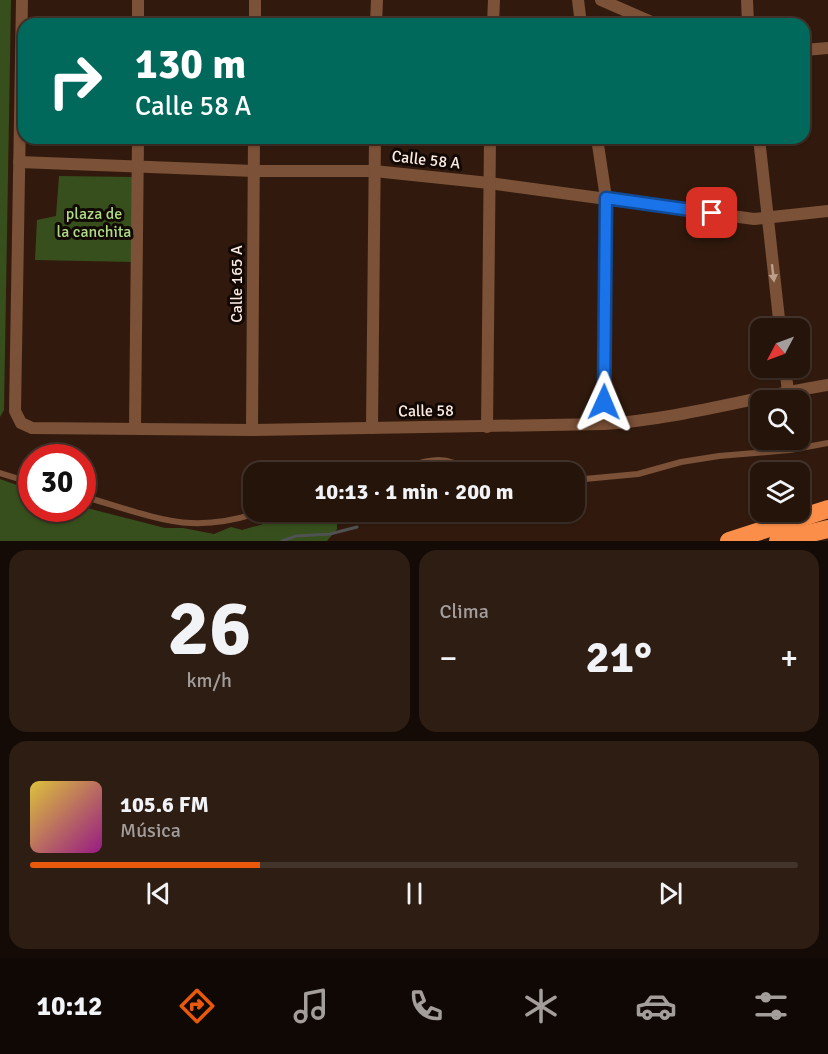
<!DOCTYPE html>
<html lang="es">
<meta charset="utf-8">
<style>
body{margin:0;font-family:Signika,sans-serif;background:#2d1d13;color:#f1f3f6;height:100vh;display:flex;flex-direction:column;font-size:22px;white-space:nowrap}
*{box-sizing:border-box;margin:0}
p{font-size:20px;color:#a39e9c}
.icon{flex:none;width:33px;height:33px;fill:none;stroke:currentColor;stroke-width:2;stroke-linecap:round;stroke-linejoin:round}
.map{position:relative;height:541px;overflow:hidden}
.sheet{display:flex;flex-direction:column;gap:9px;padding:9px;background:#140b06;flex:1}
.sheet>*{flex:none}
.guide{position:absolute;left:18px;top:18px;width:792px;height:126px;border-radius:18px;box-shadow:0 2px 4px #0004,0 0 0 2px #42332b;background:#00695c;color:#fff;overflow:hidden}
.needle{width:39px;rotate:229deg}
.buttons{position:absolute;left:750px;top:318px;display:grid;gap:12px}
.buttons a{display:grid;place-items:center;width:60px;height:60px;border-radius:12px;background:#25140a;box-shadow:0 2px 4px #0004,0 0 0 2px #42332b;font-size:30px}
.speed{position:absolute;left:18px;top:444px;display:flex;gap:12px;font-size:30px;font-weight:700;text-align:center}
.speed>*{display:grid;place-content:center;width:78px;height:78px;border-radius:50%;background:#25140a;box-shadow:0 2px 4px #0004,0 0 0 2px #42332b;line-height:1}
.speed .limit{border:9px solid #d22;background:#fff;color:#111}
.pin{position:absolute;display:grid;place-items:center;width:51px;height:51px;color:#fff;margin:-26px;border-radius:12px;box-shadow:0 3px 9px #0006}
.me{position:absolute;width:66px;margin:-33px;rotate:1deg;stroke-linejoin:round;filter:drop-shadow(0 0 4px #0008)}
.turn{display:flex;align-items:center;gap:21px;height:126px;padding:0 18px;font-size:27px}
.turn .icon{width:78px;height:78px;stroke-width:2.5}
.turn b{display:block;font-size:42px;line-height:51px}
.big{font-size:45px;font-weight:700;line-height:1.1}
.sheet .card{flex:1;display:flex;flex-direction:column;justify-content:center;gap:9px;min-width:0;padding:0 21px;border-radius:18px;background:#2d1d13}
.sheet .dial{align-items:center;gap:0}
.dial b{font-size:78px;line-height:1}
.song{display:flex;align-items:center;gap:18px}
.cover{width:72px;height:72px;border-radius:9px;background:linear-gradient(135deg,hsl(50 70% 55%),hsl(310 70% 35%))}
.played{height:6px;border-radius:3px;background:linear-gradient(90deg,#ea580c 30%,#42332b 30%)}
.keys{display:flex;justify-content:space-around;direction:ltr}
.heat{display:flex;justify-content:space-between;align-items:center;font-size:33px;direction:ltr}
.sheet .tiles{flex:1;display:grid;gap:9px;grid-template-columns:1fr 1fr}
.card:last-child{grid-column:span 2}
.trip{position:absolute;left:243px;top:462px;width:342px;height:60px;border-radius:18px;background:#25140a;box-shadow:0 2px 4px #0004,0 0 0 2px #42332b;font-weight:700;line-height:60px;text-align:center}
.dock{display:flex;height:96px;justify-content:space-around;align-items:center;background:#0f0804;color:#a39e9c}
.dock .icon{width:42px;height:42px}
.dock .current{color:#ea580c}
.dock b{font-size:27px;color:#f1f3f6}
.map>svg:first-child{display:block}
</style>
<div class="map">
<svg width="828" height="541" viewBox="0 0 828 541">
<rect width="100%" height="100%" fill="#311a0d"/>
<g fill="#364f1c">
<path d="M0,0H11L4,410L0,417Z"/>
<path d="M59,176L133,177L132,262L35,260L37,220L56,216Z"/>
<path d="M0,479L31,490L32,508L83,507L165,528H183L214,534L231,527L242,530L267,523L275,515L291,512H309L337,522V529L327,541H0Z"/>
</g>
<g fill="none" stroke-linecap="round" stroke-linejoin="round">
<path stroke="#4f5251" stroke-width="3" d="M282,541L296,536L330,534L357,527"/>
<g stroke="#7b5137" stroke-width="6">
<path d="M387,472C419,465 441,449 469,472"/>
<path d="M0,473L32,483"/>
<path d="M574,480L638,474L681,462L719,456L790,450L828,443"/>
<path d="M82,496C114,505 160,522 191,523C214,524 239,519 260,512"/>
</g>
<g stroke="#7b5137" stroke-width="12">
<path d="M22,0L15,411L21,423L32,428L252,430L604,424C680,419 753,397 828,385"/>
<path d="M578,0L581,24"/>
<path d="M601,0L656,24"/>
<path d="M747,0L748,24"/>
<path d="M138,24V0"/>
<path d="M255,24V0"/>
<path d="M376,24L377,0"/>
<path d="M493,24L494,0"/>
<path d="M804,50L828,48"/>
<path d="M597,138L606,198L604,424"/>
<path d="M759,138L780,328"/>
<path d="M19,162L254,171H374L489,183L754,219L828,211"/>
<path d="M785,368L788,391"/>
<path d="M487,427L490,138"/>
<path d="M135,428L138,138"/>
<path d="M372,428L375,138"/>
<path d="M252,430L254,138"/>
</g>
<g stroke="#fb8f49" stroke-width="18">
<path d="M729,541L828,509"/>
<path d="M778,541L828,529"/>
</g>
</g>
<defs><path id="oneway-solid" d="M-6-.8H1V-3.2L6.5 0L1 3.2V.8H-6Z" transform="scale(1.5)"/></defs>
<use fill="#bc9e8d" href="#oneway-solid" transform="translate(773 273) rotate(83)"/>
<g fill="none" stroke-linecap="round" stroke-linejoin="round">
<g stroke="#114b97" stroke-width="15">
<path id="route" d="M604,402L606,198L712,213"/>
</g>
<use href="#route" stroke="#1a73e8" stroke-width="10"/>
</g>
<g text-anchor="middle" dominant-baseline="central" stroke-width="6" stroke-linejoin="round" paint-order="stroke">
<g font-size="16" fill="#fcebe3" stroke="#120804">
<text transform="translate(426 160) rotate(6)">Calle 58 A</text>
<text transform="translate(237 284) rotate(-90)">Calle 165 A</text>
<text transform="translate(426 411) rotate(-1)">Calle 58</text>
</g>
<g font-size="16" fill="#aedc85" stroke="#120804">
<text x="94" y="214">plaza de<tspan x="94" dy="18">la canchita</tspan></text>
</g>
</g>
</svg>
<div class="buttons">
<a><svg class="needle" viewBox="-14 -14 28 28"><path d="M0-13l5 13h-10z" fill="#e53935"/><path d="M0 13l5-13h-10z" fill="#a39e9c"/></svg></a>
<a><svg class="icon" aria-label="search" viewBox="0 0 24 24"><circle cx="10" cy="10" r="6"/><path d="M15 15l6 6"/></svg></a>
<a><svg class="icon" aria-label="layers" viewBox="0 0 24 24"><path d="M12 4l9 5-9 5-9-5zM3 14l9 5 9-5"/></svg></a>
</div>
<div class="speed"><div class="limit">30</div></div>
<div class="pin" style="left:712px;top:213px;background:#d93025"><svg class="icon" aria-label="arrive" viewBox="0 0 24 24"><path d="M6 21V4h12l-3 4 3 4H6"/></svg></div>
<svg class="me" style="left:604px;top:402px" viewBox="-20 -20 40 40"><path d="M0-17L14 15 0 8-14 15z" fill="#1a73e8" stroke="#fff" stroke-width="4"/></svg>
<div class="trip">10:13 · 1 min · 200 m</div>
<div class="guide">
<div class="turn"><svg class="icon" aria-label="right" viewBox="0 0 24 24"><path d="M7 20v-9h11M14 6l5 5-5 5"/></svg><div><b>130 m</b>Calle 58 A</div></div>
</div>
</div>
<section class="sheet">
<div class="tiles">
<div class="card dial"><b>26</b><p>km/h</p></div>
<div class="card"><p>Clima</p>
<div class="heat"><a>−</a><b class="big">21°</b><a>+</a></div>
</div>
<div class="card">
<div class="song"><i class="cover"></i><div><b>105.6 FM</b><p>Música</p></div></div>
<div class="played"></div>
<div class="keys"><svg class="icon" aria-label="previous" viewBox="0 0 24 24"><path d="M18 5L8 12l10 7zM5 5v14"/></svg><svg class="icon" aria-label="pause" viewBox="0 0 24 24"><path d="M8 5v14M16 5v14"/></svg><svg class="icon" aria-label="next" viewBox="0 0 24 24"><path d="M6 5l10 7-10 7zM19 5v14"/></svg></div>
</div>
</div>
</section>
<nav class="dock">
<b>10:12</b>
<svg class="icon current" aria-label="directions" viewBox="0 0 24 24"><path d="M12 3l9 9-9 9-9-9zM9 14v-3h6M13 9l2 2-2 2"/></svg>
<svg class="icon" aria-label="music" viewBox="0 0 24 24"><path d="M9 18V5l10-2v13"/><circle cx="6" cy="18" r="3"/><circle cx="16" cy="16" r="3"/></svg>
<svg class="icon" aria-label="phone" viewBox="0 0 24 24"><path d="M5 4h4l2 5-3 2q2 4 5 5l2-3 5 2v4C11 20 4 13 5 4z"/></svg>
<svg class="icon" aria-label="climate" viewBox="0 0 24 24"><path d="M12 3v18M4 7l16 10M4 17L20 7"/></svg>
<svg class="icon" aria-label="car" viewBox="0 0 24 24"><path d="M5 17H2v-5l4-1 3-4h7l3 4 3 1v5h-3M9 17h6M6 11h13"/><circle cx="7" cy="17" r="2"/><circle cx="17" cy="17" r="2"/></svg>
<svg class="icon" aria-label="filters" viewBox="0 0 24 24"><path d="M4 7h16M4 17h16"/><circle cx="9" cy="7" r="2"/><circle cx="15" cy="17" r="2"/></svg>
</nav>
